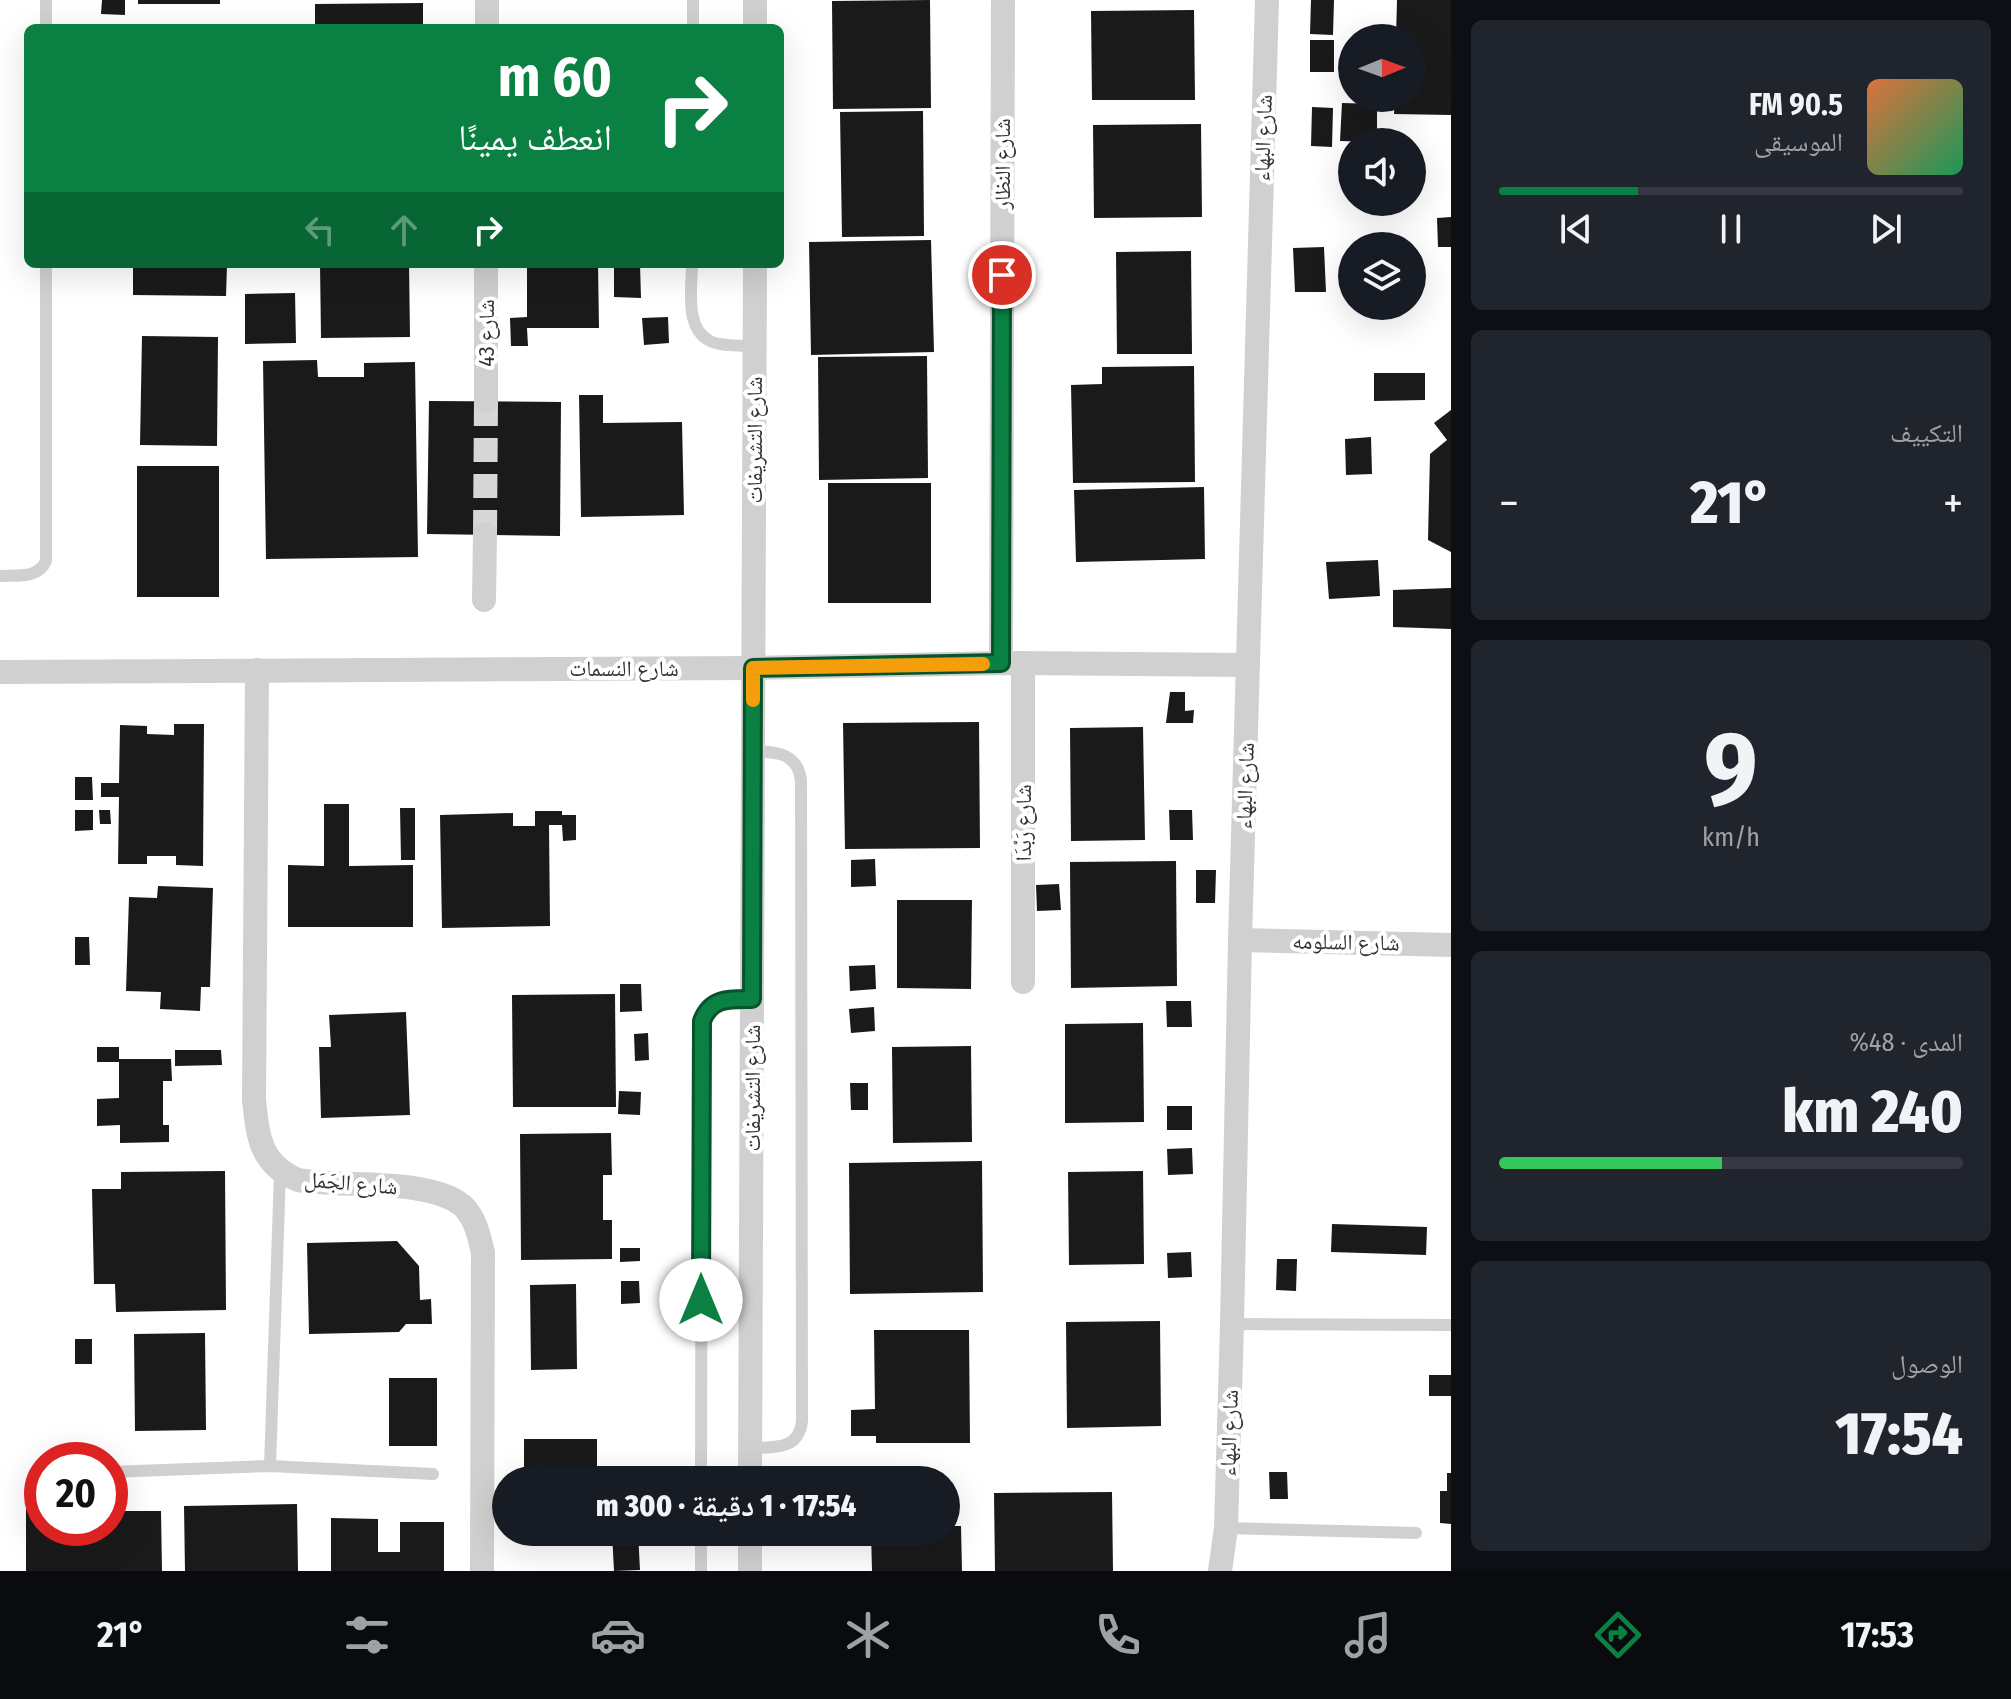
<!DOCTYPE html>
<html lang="ar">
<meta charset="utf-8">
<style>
body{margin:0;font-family:"Fira Sans Condensed","Noto Naskh Arabic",sans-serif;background:#20242c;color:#f1f3f6;direction:rtl;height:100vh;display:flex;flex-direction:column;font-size:30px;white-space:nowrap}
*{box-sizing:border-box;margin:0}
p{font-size:26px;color:#9ea1a6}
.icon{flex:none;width:44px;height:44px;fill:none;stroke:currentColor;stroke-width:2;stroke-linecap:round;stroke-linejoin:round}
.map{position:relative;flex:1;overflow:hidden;direction:ltr}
.side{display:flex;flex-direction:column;gap:20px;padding:20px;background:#0d0f14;width:560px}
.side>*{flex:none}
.banner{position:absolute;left:24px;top:24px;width:760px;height:244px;border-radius:12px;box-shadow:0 8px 32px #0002;direction:rtl;background:#0b8043;color:#fff;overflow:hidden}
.needle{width:52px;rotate:89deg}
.buttons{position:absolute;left:1338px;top:24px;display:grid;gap:16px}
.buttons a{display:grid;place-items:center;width:88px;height:88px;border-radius:50%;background:#171b24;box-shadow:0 8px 32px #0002;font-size:40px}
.speed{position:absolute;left:24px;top:1442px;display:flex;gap:16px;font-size:40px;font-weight:700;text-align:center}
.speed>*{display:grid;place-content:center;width:104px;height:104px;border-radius:50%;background:#171b24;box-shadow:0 8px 32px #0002;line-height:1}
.speed .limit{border:12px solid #d22;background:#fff;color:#111}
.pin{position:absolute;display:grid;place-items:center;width:68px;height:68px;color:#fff;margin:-34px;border:4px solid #fff;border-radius:50%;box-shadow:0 2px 8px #0007}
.me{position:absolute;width:88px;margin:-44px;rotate:0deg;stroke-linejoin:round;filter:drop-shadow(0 0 6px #0008)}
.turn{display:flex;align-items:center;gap:28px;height:168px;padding:0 40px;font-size:36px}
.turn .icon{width:104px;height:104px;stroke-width:2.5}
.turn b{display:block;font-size:56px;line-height:68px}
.lanes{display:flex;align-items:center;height:76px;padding:0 40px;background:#0003;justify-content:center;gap:40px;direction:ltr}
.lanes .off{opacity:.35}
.big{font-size:60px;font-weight:800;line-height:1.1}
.side .tile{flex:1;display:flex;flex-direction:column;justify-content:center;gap:12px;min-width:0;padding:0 28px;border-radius:12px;background:#20242c}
.side .dial{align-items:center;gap:0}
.dial b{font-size:104px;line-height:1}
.song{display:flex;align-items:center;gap:24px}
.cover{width:96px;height:96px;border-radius:12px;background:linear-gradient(135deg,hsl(20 70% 55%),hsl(150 70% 35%))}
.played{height:8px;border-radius:4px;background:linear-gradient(90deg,#0b8043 30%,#363941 30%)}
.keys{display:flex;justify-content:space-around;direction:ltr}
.heat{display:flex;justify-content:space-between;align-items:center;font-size:44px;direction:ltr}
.charge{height:12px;border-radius:6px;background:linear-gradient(90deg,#34c759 48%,#363941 0)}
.trip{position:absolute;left:492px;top:1466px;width:468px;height:80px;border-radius:40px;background:#171b24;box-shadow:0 8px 32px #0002;font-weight:800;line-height:80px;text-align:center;direction:rtl}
.tabs{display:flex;height:128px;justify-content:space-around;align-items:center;background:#090b0e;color:#9ea1a6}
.tabs .icon{width:56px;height:56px}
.tabs .active{color:#0b8043}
.tabs b{font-size:36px;color:#f1f3f6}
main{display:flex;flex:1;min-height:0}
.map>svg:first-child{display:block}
</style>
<main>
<section class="side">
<div class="tile">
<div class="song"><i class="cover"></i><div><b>90.5 FM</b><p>الموسيقى</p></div></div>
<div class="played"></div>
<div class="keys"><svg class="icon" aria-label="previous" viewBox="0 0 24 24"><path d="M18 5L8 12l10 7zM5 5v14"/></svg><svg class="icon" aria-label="pause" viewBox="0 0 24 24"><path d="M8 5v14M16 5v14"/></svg><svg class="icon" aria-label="next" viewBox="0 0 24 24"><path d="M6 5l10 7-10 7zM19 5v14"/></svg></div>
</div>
<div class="tile"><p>التكييف</p>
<div class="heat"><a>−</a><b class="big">21°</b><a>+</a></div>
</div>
<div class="tile dial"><b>9</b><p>km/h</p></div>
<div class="tile"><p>المدى · 48%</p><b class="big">240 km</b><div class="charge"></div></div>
<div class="tile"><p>الوصول</p><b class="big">17:54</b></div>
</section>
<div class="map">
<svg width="1451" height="1571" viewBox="0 0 1451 1571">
<rect width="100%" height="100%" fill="#fff"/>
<g fill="#1a1a1a">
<path d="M102,0H125V15L101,14Z"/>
<rect x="138" y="0" width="82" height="4"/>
<path d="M930,0L931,108L833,109L832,1Z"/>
<path d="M1311,0H1334L1333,35L1310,34Z"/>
<path d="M1397,0H1451V115L1394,114L1395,98H1412V38H1396Z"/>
<path d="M423,3V28H315V4Z"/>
<path d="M1194,10L1195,100H1092L1091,11Z"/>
<rect x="1310" y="40" width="24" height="32"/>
<path d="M1342,103L1377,104V142L1340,141Z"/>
<path d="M1312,107L1333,108L1332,147L1311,146Z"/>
<path d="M923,111L924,236L842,237L840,112Z"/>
<path d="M1201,124L1202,217L1094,218L1093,125Z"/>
<path d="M1451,217V247H1438L1437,218Z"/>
<path d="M931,240L934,352L811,355L809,242Z"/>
<path d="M1324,247L1326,292H1295L1293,248Z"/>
<path d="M1191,251L1192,354H1117L1116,252Z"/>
<path d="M133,264H227L226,296L133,295Z"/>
<path d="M320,264H409L410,337L321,338Z"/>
<path d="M527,264H598L599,328H527L528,346H511L510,318L527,317Z"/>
<path d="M614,264H640L641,298L614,297Z"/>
<path d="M295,293L296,343L245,344V294Z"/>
<path d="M668,317L669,343L644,345L642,318Z"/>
<path d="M142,336L218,337L217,446L140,445Z"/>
<path d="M927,356L928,478L819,480L818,357Z"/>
<path d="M317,360L318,377H364V363L415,362L418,557L266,559L263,361Z"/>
<path d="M1194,366L1195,482L1073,483L1071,385L1102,384V367Z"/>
<path d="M1374,373H1425V400L1374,401Z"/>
<path d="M579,395H603V423L682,422L684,515L581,517Z"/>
<path d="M429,401L561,402L560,536L427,534Z"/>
<path d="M1451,410V552L1428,540L1430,454L1447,440L1434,423Z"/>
<path d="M1371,437L1372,474L1346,475L1345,439Z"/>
<rect x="137" y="466" width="82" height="131"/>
<rect x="828" y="483" width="103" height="120"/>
<path d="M1204,487L1205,559L1076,562L1074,490Z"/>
<path d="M1378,560L1380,596L1329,599L1326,562Z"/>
<path d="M1451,588V629L1393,627V590Z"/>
<path d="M1170,692H1185V711L1194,710L1193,723H1166Z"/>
<path d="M979,722L980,848L845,849L843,723Z"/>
<path d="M174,724H204L203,866L176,865V856H147V864H118L119,797H101V783H119L120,725L147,726V734L174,735Z"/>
<path d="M1143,727L1145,840L1071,841L1070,728Z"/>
<path d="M75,777H92L93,800H75Z"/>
<path d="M324,804H349V866L413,865V927H288V865L324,866Z"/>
<path d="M400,808H415V860H401Z"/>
<path d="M75,810H93V830L75,831Z"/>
<path d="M99,810H110L111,824H100Z"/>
<path d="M1169,810H1192L1193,840H1170Z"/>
<path d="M535,811H562V815H576V840L563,841L562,825H549L550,926L442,928L440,815L513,813V826H535Z"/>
<path d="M875,859L876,886L851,887V860Z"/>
<path d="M1176,861L1177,986L1071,988L1070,862Z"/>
<path d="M1196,870H1216L1215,903H1196Z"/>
<path d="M1059,884L1061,910L1037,911L1036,885Z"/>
<path d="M158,886L213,888L210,987H201L200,1011L160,1009L161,992L126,991L129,897L157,898Z"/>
<path d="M897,900H972L971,989L897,988Z"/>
<path d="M75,937H89L90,965H75Z"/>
<path d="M875,965L876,989L850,991L849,966Z"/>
<path d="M620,984H641L642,1011L620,1012Z"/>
<path d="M615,994L616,1107H513L512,995Z"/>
<path d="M1166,1001H1191L1192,1027H1167Z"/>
<path d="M874,1007L875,1031L851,1033L849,1009Z"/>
<path d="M406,1012L410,1115L321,1118L319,1047H331L329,1015Z"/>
<path d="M1143,1023L1144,1122L1065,1123V1024Z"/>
<path d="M648,1033L649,1060L635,1061L634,1034Z"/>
<path d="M971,1046L972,1142L893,1143L892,1047Z"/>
<rect x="97" y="1047" width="22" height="15"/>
<path d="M175,1050H221L222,1065L175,1066Z"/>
<path d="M119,1059H171L172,1081H163V1125H169V1142L120,1143V1125L97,1126V1099L119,1098Z"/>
<path d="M850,1083H868V1110H851Z"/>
<path d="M619,1091L641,1092L640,1115L618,1114Z"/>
<rect x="1167" y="1106" width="25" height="24"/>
<path d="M611,1133L612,1175H603V1220H612V1259L521,1260L520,1134Z"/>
<path d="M1192,1148L1193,1174L1168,1175L1167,1149Z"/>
<path d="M982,1161L983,1292L850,1294L849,1163Z"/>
<path d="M225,1171L226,1310L116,1312L115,1284H94L92,1189H121V1172Z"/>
<path d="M1143,1171L1144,1264L1069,1265L1068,1172Z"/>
<path d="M1332,1224L1427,1227L1426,1255L1331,1252Z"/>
<path d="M397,1241L419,1266L420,1300L431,1299L432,1324H406L399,1332L309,1334L307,1243Z"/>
<path d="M620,1248H640V1261L620,1262Z"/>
<path d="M1191,1252L1192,1277L1168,1278L1167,1253Z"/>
<path d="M1277,1259H1297L1296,1291L1276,1290Z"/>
<path d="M621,1281H639L640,1303L621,1304Z"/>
<path d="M576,1284L577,1369L531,1370L530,1285Z"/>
<path d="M1160,1321L1161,1426L1067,1428L1066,1322Z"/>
<path d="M874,1330H969L970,1443H876V1436H851V1410L875,1409Z"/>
<path d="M205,1333L206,1430L135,1431L134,1334Z"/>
<rect x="75" y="1339" width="17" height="25"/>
<rect x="1429" y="1375" width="22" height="21"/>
<rect x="389" y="1378" width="48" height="68"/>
<rect x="524" y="1439" width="73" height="41"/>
<path d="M1269,1472H1287L1288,1499H1270Z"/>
<path d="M1447,1473H1451V1524L1440,1523V1491H1447Z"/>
<path d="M1112,1492L1113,1571H995L994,1493Z"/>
<path d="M297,1504L298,1571H185L184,1506Z"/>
<path d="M26,1509H42V1528H110V1511H161L162,1571H26Z"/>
<path d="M331,1518L378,1519V1552H400V1522H444V1571H331Z"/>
<path d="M946,1526H961L962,1571H872L871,1532H946Z"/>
<rect x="524" y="1532" width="73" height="11"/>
<path d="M612,1532H638L640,1570L614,1571Z"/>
</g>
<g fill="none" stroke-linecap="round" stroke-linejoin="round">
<path stroke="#d6d6d6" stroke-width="24" stroke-dasharray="24 12" stroke-linecap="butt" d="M485,534L486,401"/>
<g stroke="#d0d0d0" stroke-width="12">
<path d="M46,0V28"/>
<path d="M693,28V0"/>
<path d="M692,264C692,287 684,328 710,341C722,347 741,345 755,346"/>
<path d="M0,576C17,575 38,579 46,561V264"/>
<path d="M1232,1324L1451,1325"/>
<path d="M750,1448C773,1447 799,1451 802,1421L801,781C798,753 777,752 753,751"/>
<path d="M270,1466L280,1173"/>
<path d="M110,1472L270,1466L433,1474"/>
<path d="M701,1480L702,1021C711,997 730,999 752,999"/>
<path d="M1226,1528L1416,1533"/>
<path d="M701,1532V1571"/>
</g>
<g stroke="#d0d0d0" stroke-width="24">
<path d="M487,28V0"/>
<path d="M755,28V0"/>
<path d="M486,401V264"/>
<path d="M484,600L485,534"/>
<path d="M1001,663L1003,0"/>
<path d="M1023,663V982"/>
<path d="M257,670L254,1100C258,1137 260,1164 298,1180C341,1188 435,1177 465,1208C477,1222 479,1237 483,1253L482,1571"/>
<path d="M0,672L753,668L1001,663L1248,665"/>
<path d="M1240,940L1451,945"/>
<path d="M750,1480L755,264"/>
<path d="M750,1571V1532"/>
<path d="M1220,1571L1226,1528L1232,1324L1240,940L1267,0"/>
</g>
</g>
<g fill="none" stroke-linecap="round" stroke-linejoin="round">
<g stroke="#07532c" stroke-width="20">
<path id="route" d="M701,1300L702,1021C711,997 730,999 752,999L753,668L1001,663L1002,275"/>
</g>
<use href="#route" stroke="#0b8043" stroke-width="14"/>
<path stroke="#f59e0b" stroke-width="14" d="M753,700V668L983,664"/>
</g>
<g text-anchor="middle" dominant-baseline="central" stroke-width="8" stroke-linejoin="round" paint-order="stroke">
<g font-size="22" fill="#333" stroke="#fff">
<text transform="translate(1263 138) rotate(-88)">شارع البهاء</text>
<text transform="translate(1002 164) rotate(-90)">شارع النظار</text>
<text transform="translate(486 333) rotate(-90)">شارع 43</text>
<text transform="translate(754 440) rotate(-90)">شارع التشريفات</text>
<text x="624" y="668">شارع النسمات</text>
<text transform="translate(1245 786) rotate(-88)">شارع البهاء</text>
<text transform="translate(1023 823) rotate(-90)">شارع رَبْدَا</text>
<text transform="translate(1346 942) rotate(1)">شارع السلومه</text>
<text transform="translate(752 1088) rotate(-90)">شارع التشريفات</text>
<text transform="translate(351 1183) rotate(5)">شارع الجَمَل</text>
<text transform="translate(1229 1433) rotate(-88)">شارع البهاء</text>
</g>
</g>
</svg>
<div class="buttons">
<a><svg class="needle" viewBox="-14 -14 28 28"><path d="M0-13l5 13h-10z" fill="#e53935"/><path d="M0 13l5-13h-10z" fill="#9ea1a6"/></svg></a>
<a><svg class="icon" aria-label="sound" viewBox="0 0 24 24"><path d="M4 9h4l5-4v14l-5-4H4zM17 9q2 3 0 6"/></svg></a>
<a><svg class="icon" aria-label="layers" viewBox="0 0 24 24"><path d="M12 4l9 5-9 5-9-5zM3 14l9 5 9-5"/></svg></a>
</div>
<div class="speed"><div class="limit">20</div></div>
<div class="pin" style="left:1002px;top:275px;background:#d93025"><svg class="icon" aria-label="arrive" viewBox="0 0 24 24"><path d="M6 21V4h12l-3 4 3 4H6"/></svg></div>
<svg class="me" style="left:701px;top:1300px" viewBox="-20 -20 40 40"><circle r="19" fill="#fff"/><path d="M0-13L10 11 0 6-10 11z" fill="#0b8043"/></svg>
<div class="trip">17:54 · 1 دقيقة · 300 m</div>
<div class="banner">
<div class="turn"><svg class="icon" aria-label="right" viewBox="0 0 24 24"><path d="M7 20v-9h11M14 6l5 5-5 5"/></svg><div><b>60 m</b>انعطف يمينًا</div></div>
<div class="lanes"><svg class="icon off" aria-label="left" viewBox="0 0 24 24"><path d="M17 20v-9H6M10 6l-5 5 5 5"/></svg><svg class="icon off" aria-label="ahead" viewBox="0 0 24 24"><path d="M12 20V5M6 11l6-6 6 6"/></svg><svg class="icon" aria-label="right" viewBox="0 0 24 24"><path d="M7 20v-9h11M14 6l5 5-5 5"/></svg></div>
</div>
</div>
</main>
<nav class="tabs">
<b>17:53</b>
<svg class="icon active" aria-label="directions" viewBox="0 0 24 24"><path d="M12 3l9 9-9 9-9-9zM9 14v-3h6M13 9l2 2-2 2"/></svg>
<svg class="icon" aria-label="music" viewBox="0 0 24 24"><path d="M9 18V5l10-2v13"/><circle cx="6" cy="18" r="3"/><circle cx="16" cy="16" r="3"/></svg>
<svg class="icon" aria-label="phone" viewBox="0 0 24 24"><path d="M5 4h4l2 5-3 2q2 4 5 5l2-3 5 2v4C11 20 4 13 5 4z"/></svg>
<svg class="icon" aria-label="climate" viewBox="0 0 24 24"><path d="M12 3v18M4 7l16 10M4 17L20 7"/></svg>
<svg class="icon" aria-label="car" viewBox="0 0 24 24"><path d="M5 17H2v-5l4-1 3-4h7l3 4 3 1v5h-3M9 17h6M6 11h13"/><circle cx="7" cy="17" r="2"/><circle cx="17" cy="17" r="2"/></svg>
<svg class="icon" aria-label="filters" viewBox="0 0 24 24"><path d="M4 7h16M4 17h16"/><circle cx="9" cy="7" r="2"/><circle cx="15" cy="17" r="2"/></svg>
<b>21°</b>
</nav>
